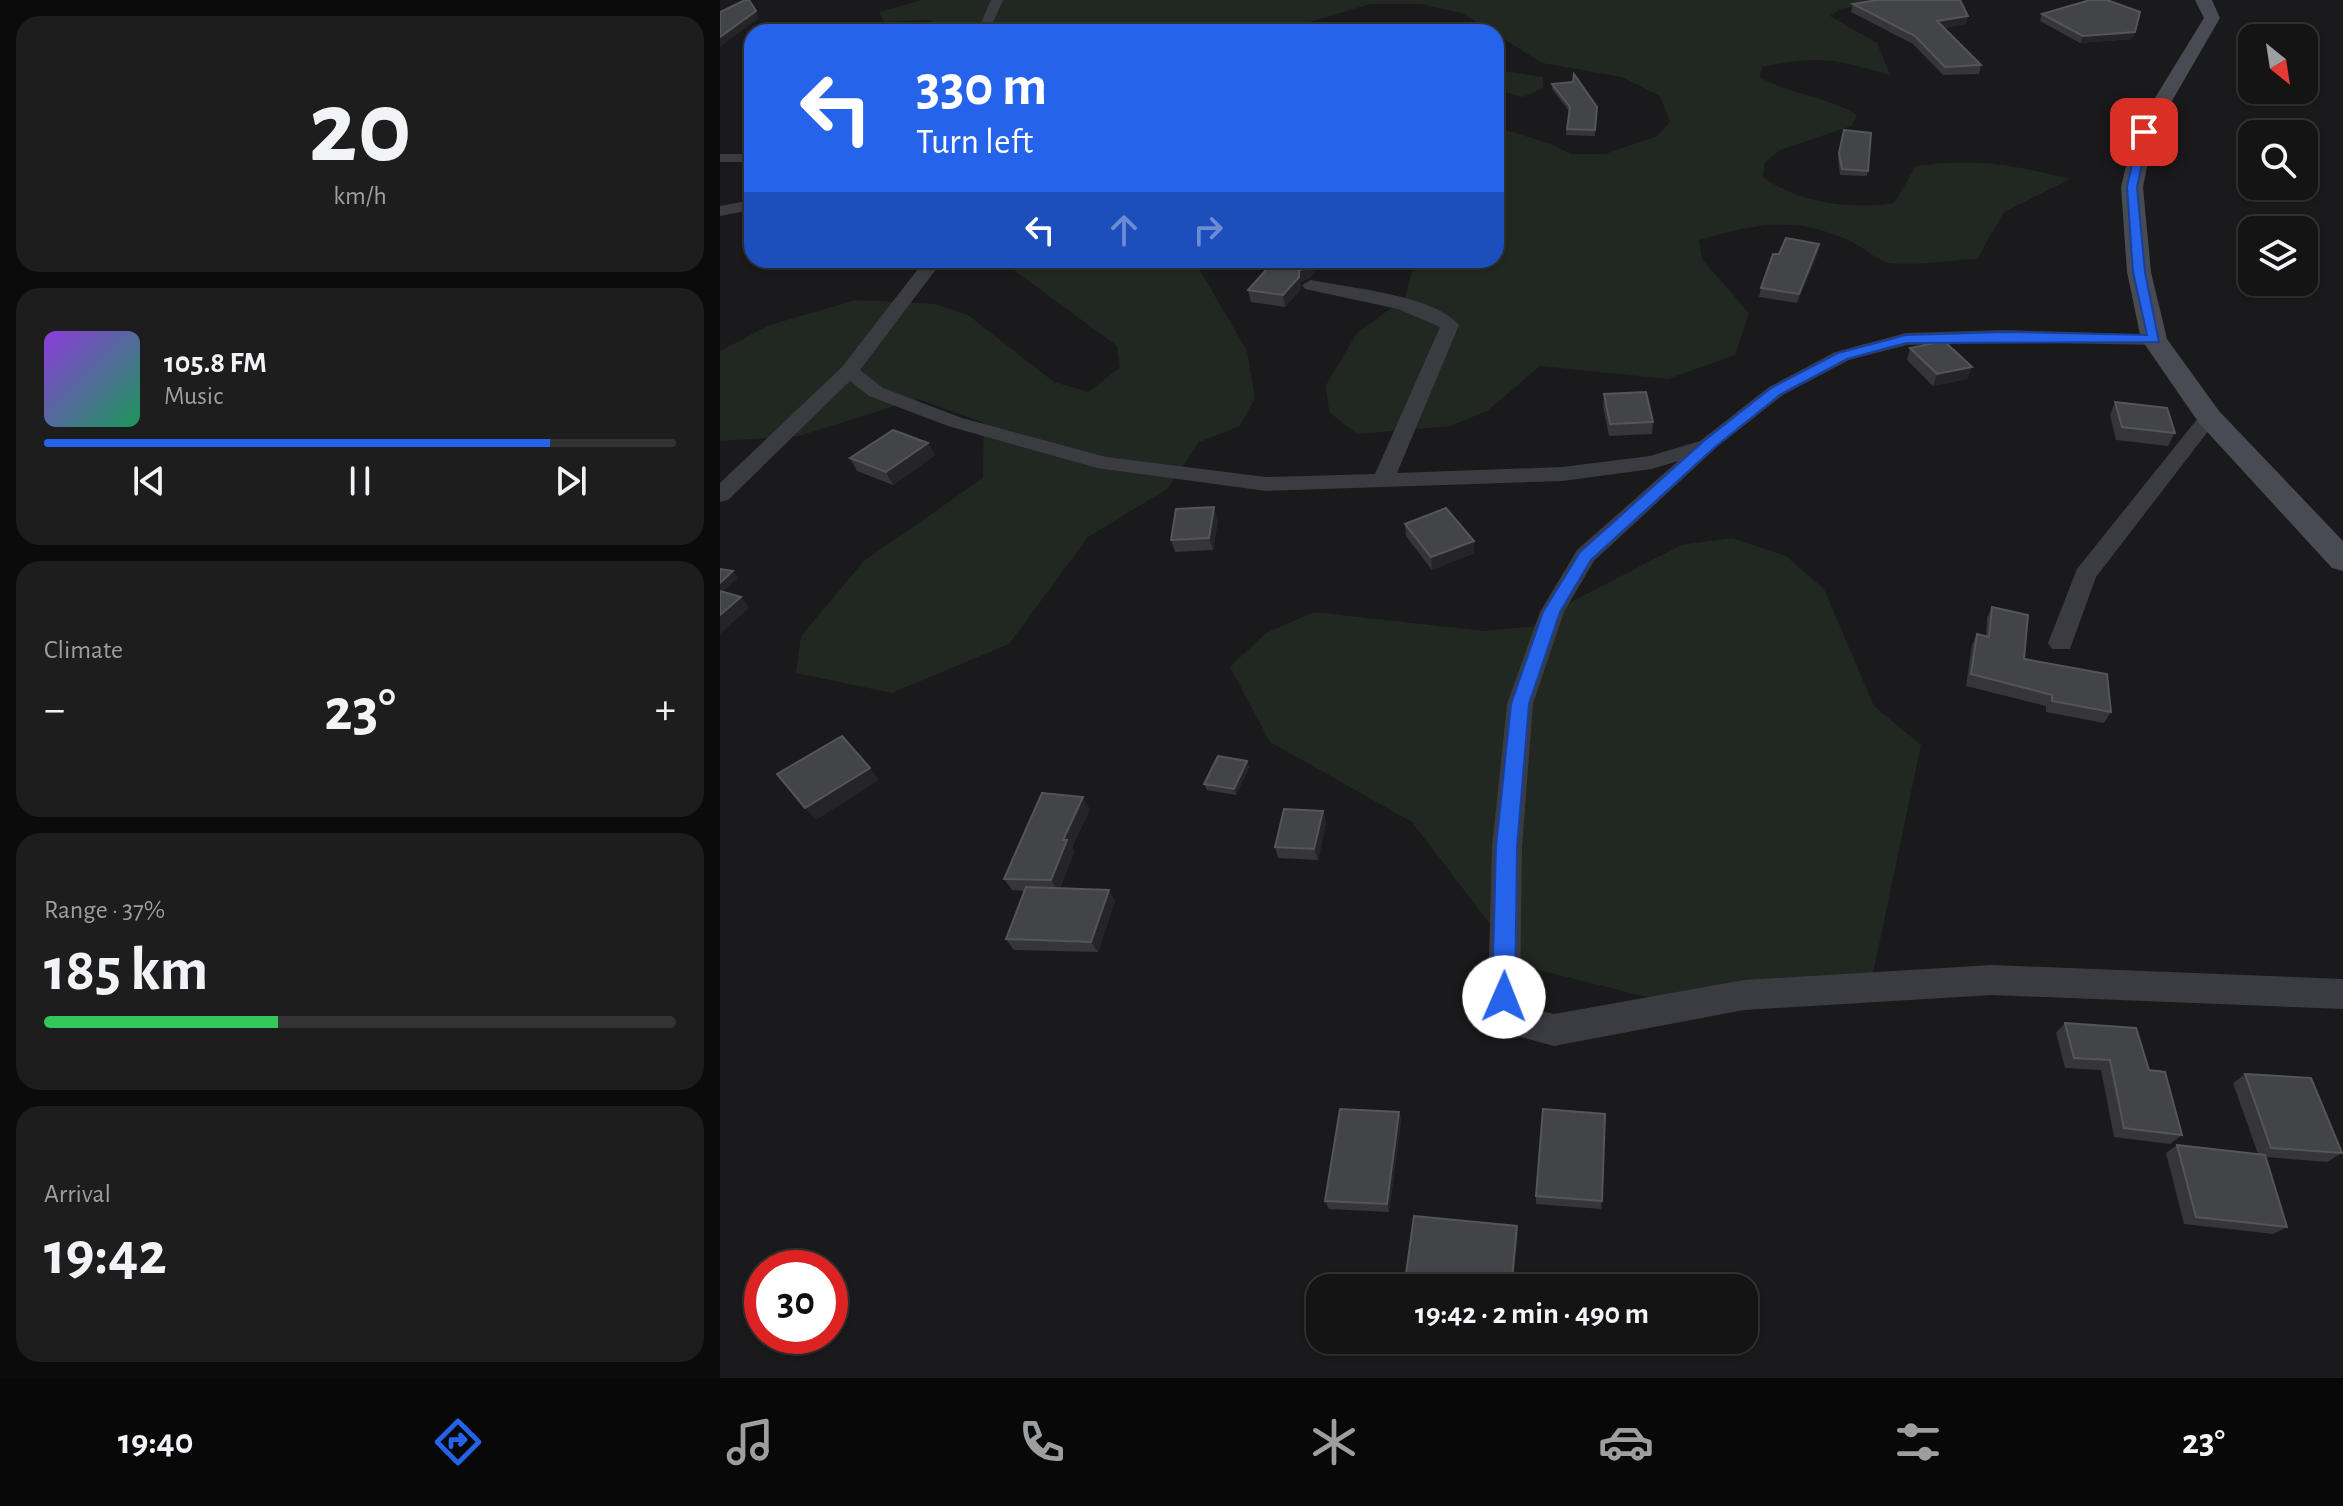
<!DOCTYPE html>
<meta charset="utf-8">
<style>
body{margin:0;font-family:"Alegreya Sans",sans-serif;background:#1d1d1e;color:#f1f3f6;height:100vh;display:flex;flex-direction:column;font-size:30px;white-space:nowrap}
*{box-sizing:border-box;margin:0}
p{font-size:26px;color:#9d9ea0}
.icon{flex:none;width:44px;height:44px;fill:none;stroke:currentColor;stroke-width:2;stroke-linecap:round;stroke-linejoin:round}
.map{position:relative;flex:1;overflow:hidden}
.panel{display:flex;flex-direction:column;gap:16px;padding:16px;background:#0b0b0c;width:720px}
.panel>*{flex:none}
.hud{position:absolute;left:24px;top:24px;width:760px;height:244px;border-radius:24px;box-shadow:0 2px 6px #0004,0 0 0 2px #333334;background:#2563eb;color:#fff;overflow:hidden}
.needle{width:52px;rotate:150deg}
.controls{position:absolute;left:1518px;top:24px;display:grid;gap:16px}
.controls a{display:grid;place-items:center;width:80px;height:80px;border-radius:16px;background:#141415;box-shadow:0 2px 6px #0004,0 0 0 2px #333334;font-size:40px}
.speed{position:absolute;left:24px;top:1250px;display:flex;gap:16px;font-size:40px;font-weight:700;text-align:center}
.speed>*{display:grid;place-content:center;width:104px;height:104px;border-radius:50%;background:#141415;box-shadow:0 2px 6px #0004,0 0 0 2px #333334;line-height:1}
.speed .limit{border:12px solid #d22;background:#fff;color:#111}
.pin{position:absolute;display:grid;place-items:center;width:68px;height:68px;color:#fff;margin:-34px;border-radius:16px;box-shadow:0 4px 12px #0006}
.me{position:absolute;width:88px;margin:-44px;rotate:1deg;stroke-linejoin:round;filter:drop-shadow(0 0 6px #0008)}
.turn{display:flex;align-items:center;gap:28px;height:168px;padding:0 40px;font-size:36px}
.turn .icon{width:104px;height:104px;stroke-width:2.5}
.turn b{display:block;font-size:56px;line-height:68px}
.lanes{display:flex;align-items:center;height:76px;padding:0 40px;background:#0003;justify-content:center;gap:40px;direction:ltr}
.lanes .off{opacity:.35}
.big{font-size:60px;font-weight:700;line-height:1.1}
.panel .tile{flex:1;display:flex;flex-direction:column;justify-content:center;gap:12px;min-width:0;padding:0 28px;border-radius:24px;background:#1d1d1e}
.panel .dial{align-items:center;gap:0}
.dial b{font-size:104px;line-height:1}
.song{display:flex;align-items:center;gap:24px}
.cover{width:96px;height:96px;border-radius:12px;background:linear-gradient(135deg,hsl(270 70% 55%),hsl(150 70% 35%))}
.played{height:8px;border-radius:4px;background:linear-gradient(90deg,#2563eb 80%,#333334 80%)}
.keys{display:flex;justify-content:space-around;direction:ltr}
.heat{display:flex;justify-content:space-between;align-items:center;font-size:44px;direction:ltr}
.charge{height:12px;border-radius:6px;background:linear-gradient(90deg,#34c759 37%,#333334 0)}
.trip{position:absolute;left:586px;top:1274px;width:452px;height:80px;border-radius:24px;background:#141415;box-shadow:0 2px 6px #0004,0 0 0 2px #333334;font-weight:700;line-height:80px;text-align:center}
.menu{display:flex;height:128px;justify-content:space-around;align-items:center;background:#080808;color:#9d9ea0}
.menu .icon{width:56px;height:56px}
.menu .selected{color:#2563eb}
.menu b{font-size:36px;color:#f1f3f6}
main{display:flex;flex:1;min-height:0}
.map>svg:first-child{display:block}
</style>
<main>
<section class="panel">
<div class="tile dial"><b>20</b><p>km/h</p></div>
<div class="tile">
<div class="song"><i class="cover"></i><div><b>105.8 FM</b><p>Music</p></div></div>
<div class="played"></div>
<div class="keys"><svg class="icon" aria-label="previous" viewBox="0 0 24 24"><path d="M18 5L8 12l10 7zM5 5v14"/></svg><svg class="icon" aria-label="pause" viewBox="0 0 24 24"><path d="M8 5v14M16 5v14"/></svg><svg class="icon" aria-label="next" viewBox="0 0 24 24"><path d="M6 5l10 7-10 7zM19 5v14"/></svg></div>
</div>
<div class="tile"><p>Climate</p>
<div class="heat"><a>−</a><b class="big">23°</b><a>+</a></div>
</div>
<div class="tile"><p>Range · 37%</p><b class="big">185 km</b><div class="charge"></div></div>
<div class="tile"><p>Arrival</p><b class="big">19:42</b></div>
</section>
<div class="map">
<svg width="1623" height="1378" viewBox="0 0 1623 1378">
<rect width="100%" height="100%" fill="#1a1a1c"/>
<g fill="#202821">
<path d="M202,0H1171L1120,9L1110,16L1157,43L1170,75C1114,59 1100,55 1042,67L1040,77C1070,95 1107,96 1137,115L1131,126L1060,150L1045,162L1043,177C1078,203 1132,210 1174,203L1196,166C1261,158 1287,164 1350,179L1284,212L1257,259C1229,260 1198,266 1171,263C1158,262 1141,245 1128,240C1071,215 1036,224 979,240L982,259L1029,313L1015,355L948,379L820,366L767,411L731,426L637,434L609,412L606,385L637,333L685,298L695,260H776V127L831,144L851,154H885L937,136L950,122L940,96L902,77L822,63L742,13L700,4H650L586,23L579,32H224V26L207,20L164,22L159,12Z"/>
<path d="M776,70L823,77V88L803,97L776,90Z"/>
<path d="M289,260H474L527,351L535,398L520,426L479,442L447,489L368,537L289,644L172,693L76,673L81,636L144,561L263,478L264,423L198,399L79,436L0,441V351L50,325L136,300L215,304L248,315L334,382L369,392L400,367L397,346L295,271Z"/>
<path d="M1012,538L1066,556L1104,589L1154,706L1201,745L1150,988L943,1001L802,966L692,822L550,742L510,667L546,633L594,612L764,631L818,626L832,612L961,545Z"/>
</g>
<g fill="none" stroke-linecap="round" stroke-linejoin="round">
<g fill="#3b3c42" fill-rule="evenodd">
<path d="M271,0H283L269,32H257Z"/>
<rect x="0" y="154" width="32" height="8"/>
<path d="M32,200V210L0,216V206Z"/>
<path d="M205,260H223L140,370L163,388L242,418L386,457L546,477L655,474L720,327L678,309L585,289L582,285L591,280C629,288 714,295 739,325L677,473L842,467L930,456L980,441L1049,387L1115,352L1186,333L1285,330L1441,335L1443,339L1434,345L1285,342L1187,345L1129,360L1063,395L997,447L874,561L844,612L813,704L802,847L800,993L812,1009L834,1014L1024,980L1272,965L1623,979V1009L1272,995L1024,1010L834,1046L790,1034L768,997L772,847L787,704L820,612L857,550L958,461L932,469L842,481L546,491L377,468L228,426L149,396L130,381L8,500L0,502V483L122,367Z"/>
<path d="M1489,411L1499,417L1376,577L1350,649H1332L1328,643L1357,569L1482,413Z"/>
</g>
<path fill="#494b52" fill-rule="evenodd" d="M1475,0H1492L1500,18L1434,132L1423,187L1431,272L1447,339L1499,411L1623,541V571L1612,568L1479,423L1421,339L1407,272L1401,187L1414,132L1484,18Z"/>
</g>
<g fill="#36363a">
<path d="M1133,4L1246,24L1224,28L1261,65L1259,74L1223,75L1193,44L1131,12Z"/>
<path d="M1322,14L1415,32L1412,39L1360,43L1320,21Z"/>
<path d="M832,84L877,107L875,136L846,135L849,111L832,89Z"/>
<path d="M1124,130L1148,171L1147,176L1120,175L1118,159Z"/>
<path d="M1099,244L1098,253L1077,303L1039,297L1041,288L1059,254Z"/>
<path d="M591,277L581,282V289L565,307L531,302L528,290Z"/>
<path d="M1190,348L1252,367L1247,379L1213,386L1187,360Z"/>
<path d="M884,394L933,422L932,434L889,436L883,406Z"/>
<path d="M1395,402L1455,433L1448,446L1396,440L1390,415Z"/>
<path d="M208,443L215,455L173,485L137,471L130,458Z"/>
<path d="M498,519L493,550L455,552L451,540Z"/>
<path d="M685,524L754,541V553L712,570L686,536Z"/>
<path d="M1272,607L1304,659L1391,712L1384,723L1326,712V706L1246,686L1252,645L1257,634L1266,636L1267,618Z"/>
<path d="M527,761L529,767L516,795L487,790L484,784Z"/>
<path d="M370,809L352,847L354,852L340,888L389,890L395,901L378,952L294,950L286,939L305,891L292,890L284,879Z"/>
<path d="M603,811L606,823L598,860L558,858L555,847Z"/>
<path d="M1345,1023L1429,1070L1462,1135L1450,1144L1394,1137L1381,1070L1345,1068L1336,1033Z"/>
<path d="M1525,1074L1622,1153L1607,1162L1545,1157L1567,1227L1553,1234L1464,1224L1446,1153L1457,1145L1538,1154L1513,1083Z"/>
<path d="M679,1112L681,1121L669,1212L609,1209L605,1201Z"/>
<path d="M816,1196L882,1201L881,1209L816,1204Z"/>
<path d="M766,1340H788V1342Z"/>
</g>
<g fill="#252528">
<path d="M36,11L39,18L0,47V37Z"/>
<path d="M1248,16L1246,24L1215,29L1217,21Z"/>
<path d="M1415,32L1412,39L1360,43L1363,36Z"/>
<path d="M1099,244L1098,253L1077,303L1079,294Z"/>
<path d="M593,260H604L591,277L581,282V289L565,307L563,295L579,271Z"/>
<path d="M1252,367L1247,379L1213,386L1217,374Z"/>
<path d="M208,443L215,455L173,485L166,472Z"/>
<path d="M494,507L498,519L493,550L489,538Z"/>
<path d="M754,541V553L712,570L711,557Z"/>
<path d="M13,571L18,578L0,594V583Z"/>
<path d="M21,597L29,608L0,634V615Z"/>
<path d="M527,761L529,767L516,795L514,789Z"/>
<path d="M150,768L159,780L96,820L85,808Z"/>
<path d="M363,797L370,809L352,847L354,852L339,892L331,880L343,840Z"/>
<path d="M603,811L606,823L598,860L594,849Z"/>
<path d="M389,890L395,901L378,952L371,942Z"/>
<path d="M679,1112L681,1121L669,1212L667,1204Z"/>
<path d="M797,1226L798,1237L793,1288H791Z"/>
</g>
<g fill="#434448" stroke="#53555a" stroke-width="2">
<path d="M25,0H29L36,11L0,37V12Z"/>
<path d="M1157,0H1240L1248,16L1217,21L1261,65L1225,67L1195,36L1133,4Z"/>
<path d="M1370,0H1387L1420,12L1415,32L1363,36L1322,14Z"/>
<path d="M178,24L182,32H108L109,28Z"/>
<path d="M854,74L877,107L875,130L847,129L850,107L832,84L853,82Z"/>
<path d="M1124,130L1151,133L1148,171L1122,169L1119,153Z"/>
<path d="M1066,238L1099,244L1079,294L1041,288L1053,254H1059Z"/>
<path d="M555,260H593L589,265L579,271V277L563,295L528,290Z"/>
<path d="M1224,341L1252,367L1217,374L1190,348Z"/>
<path d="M926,392L933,422L890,424L884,394Z"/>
<path d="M1395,402L1447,408L1455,433L1402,427Z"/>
<path d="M173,430L208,443L166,472L130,458Z"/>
<path d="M494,507L489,538L451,540L456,509Z"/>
<path d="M726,508L754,541L711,557L685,524Z"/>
<path d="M0,569L13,571L0,583Z"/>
<path d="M0,591L21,597L0,615Z"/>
<path d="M1272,607L1308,615L1304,659L1387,674L1391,712L1332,701V695L1251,674L1257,634L1269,637Z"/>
<path d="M122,736L150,768L85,808L57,774Z"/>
<path d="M498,756L527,761L514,789L484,784Z"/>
<path d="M322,793L363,797L343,840H347L331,880L284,879Z"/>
<path d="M564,809L603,811L594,849L555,847Z"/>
<path d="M306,887L389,890L371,942L286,939Z"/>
<path d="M1345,1023L1416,1028L1429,1070L1445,1072L1462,1135L1404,1128L1390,1060L1354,1058Z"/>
<path d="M1525,1074L1591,1078L1622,1153L1551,1148Z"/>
<path d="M620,1109L679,1112L667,1204L605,1201Z"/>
<path d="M823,1109L885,1114L882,1201L816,1196Z"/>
<path d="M1457,1145L1545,1155L1567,1227L1476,1217Z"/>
<path d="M694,1216L797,1226L791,1288H684Z"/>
</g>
<path fill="#2563eb" stroke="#184099" stroke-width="2" d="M1424,129L1429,132L1417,187L1425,272L1439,342L1186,343L1127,359L1061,394L995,447L871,560L840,612L809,704L797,847L795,997L792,1005L784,1008L776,1005L772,997L776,847L791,704L823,612L860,552L985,440L1051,388L1118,353L1186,335L1285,332L1427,335L1413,272L1407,187L1419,132Z"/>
</svg>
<div class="controls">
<a><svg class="needle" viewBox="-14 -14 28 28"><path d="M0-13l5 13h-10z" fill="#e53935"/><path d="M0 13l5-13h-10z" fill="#9d9ea0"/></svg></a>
<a><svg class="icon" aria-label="search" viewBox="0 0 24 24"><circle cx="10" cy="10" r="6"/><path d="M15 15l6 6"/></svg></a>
<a><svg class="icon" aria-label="layers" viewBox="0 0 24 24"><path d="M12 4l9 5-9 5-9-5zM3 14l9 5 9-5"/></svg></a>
</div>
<div class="speed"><div class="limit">30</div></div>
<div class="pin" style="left:1424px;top:132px;background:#d93025"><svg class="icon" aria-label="arrive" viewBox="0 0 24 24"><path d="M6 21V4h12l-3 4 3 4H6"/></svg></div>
<svg class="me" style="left:784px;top:997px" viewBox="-20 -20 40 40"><circle r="19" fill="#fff"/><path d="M0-13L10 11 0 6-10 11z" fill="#2563eb"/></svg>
<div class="trip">19:42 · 2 min · 490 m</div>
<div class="hud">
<div class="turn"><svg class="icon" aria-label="left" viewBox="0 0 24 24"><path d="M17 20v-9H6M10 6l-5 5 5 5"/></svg><div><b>330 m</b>Turn left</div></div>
<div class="lanes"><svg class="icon" aria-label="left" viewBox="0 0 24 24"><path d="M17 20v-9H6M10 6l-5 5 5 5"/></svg><svg class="icon off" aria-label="ahead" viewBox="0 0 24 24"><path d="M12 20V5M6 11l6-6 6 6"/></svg><svg class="icon off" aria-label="right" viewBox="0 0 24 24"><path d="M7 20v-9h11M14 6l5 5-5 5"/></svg></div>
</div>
</div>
</main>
<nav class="menu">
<b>19:40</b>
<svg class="icon selected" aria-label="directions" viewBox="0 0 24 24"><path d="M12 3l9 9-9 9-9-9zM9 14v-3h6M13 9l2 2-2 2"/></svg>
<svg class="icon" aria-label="music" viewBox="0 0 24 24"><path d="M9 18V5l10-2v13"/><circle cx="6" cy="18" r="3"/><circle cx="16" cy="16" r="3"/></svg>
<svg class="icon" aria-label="phone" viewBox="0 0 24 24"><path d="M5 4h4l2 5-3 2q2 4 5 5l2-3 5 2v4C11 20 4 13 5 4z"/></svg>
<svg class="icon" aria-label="climate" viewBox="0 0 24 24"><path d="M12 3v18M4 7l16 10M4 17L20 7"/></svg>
<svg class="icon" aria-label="car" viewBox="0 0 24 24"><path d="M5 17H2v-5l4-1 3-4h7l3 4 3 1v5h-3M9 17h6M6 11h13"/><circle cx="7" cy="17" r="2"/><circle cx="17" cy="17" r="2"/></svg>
<svg class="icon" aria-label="filters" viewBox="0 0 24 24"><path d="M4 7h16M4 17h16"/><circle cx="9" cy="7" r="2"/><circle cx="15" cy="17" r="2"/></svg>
<b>23°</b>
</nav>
